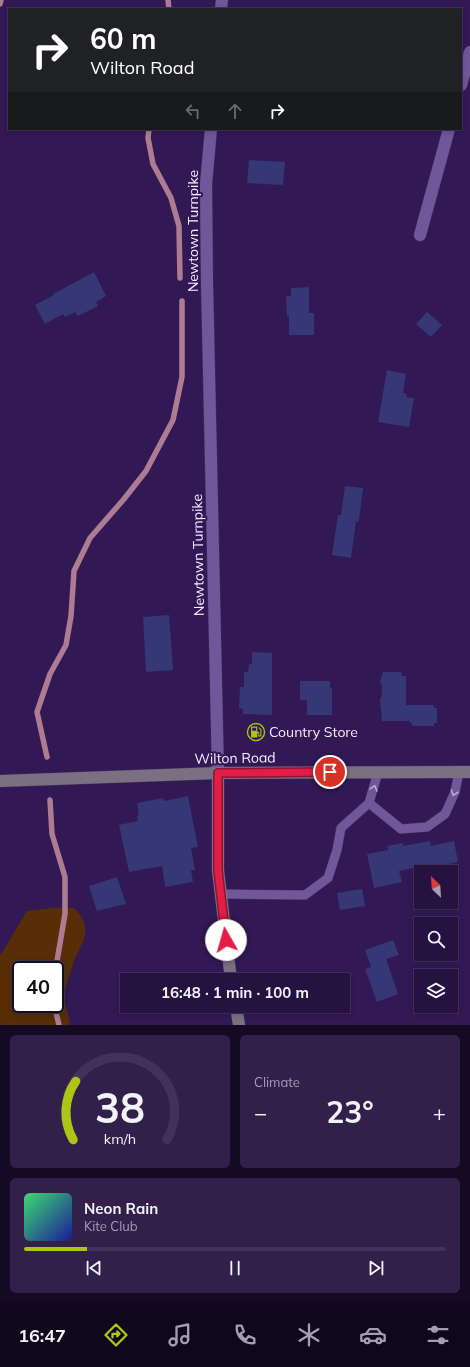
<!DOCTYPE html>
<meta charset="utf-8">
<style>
body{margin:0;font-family:Mulish,sans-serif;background:#32204b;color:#f1f3f6;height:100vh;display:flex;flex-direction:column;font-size:15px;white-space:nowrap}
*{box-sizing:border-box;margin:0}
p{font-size:13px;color:#a49eb1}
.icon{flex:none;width:22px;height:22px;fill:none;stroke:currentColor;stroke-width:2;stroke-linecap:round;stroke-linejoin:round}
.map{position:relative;height:1025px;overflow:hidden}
.side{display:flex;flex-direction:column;gap:10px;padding:10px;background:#150a23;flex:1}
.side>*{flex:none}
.hud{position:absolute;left:8px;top:8px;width:454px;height:122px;border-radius:0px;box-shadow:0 2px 6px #0003,0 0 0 1px #423259;background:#202124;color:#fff;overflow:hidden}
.needle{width:26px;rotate:335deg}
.buttons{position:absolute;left:414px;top:865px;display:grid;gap:8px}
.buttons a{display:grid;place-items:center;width:44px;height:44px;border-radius:0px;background:#261240;box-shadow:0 2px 6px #0003,0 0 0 1px #423259;font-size:20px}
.speed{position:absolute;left:12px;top:961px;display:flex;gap:8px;font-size:20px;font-weight:700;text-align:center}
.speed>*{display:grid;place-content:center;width:52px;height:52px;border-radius:50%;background:#261240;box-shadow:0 2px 6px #0003,0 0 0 1px #423259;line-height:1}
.speed .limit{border:2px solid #111;border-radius:6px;background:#fff;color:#111}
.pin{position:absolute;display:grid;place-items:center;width:34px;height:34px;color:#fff;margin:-17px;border:2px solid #fff;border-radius:50%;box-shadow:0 1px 4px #0007}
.me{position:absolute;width:44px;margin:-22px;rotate:353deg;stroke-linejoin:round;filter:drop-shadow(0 0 3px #0008)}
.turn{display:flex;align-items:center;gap:14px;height:84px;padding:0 16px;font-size:18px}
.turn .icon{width:52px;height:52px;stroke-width:2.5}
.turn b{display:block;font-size:28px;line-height:34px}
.lanes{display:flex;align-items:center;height:38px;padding:0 16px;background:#0003;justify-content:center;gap:20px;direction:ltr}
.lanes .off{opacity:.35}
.big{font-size:30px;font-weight:700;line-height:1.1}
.side .widget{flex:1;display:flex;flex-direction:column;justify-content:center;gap:6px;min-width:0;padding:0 14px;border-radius:6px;background:#32204b}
.side .dial{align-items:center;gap:0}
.dial svg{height:104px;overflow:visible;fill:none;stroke:#423259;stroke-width:7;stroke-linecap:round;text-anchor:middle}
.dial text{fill:#f1f3f6;stroke:none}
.song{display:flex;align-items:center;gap:12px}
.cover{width:48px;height:48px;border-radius:6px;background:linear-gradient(135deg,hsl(140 70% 55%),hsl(240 70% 35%))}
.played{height:4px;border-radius:2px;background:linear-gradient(90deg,#abc615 15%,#423259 15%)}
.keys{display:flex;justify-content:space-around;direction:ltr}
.heat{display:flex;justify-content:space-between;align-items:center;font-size:22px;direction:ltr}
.side .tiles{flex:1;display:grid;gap:10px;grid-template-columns:1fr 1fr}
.widget:last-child{grid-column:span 2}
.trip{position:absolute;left:120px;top:973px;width:230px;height:40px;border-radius:0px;background:#261240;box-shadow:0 2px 6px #0003,0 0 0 1px #423259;font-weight:700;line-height:40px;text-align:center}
.dock{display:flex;height:64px;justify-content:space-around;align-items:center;background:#0f071a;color:#a49eb1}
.dock .icon{width:28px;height:28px}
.dock .current{color:#abc615}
.dock b{font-size:18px;color:#f1f3f6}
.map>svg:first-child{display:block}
</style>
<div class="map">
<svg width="470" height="1025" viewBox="0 0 470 1025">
<rect width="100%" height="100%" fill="#321855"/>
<path fill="#572e05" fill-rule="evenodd" d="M53,908H74C96,931 81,941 73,964C70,973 67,983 65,991C63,1003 69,1014 70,1025H0V956L27,911ZM21,970H55V1004H21Z"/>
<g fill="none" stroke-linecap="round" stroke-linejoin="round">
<g stroke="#ae7c92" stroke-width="5.5">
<path d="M168,0L169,9"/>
<path d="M0,4L1,0"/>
<path d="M149,129L148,138L153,164L171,198L179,226L180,278"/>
<path d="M47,757L37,712L50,674L66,645L71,616L74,571L90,538L124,499L146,471L173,420L182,377V301"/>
<path d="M50,800L52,834L65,877V914L57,961L55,986"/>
<path d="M54,1004L59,1025"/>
</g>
</g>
<g fill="#363775">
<path d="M249,160L285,162L283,185L247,183Z"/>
<path d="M94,272L106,296L96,302L98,306L78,316L75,312L65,317L63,314L45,324L35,305L54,295L53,294Z"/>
<path d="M309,287V313H314V335H289V316H287L286,296H291V288Z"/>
<path d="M427,312L442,325L431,337L416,324Z"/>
<path d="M387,370L406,374L403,393L407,394L406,397L414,398L409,427L378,422Z"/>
<path d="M345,486L363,488L359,520L358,522L356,521L351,558L332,555L338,515H341Z"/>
<path d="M169,615L173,670L146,672L143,617Z"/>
<path d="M252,652L272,653V715L243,714V709L239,708L240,687H244V672H248L249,664H252Z"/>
<path d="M383,672H401L402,676H406V705H434V708H437V723H434V726H412V723H410V721H382L380,700L382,694V686L380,681Z"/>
<path d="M300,681H330V688H332V715H307V700H300Z"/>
<path d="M188,796L198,847L191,848L195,870H191L193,882L165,887L162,866L129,872L119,825L138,821L137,816L139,815L137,803L163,798L164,801Z"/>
<path d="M430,841L431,846L454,841L458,862L431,868V864L399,871L402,882L374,888L367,854L388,850L387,846L403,843V846Z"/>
<path d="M117,877L126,904L97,911L89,886Z"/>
<path d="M362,889L365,906L340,910L337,893Z"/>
<path d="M393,940L399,955L386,959L398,994L377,1002L365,969L371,967L365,950Z"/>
</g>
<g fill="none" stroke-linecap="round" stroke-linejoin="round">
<g stroke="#463060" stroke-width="10">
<g id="lane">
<path d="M369,803L401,829L427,827L445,814L455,792L459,772"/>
<path d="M221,894L305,895L328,878L337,850L341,828L369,803L378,772"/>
</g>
</g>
<g stroke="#463060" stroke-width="13">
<g id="street">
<path d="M221,9L222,0"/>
<path d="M461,85L470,52"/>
<path d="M211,129L206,184L207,283L218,773"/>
<path d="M420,235L449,129"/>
</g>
</g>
<g stroke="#463060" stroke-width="13">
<g id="secondary">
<path d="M218,773V870L231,980"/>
<path d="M0,781L218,773L470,772"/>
<path d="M236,1006L239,1025"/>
</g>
</g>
<use href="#lane" stroke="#6f5799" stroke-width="9"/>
<use href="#street" stroke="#6f5799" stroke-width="12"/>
<use href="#secondary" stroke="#7b7081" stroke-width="12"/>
</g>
<defs><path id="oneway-chevron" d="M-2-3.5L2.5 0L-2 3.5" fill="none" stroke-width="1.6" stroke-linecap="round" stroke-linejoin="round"/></defs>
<g stroke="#b8abd1">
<use href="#oneway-chevron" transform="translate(374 788) rotate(-74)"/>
<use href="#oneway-chevron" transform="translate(454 793) rotate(109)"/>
</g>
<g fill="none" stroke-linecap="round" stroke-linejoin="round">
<g stroke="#92132f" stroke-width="10">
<path id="route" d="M226,940L218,870V773L330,772"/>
</g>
<use href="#route" stroke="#e11d48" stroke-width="7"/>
</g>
<defs>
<g id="fuel-ring" transform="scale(0.9)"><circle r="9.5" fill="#321855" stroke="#abc615" stroke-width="1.5"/><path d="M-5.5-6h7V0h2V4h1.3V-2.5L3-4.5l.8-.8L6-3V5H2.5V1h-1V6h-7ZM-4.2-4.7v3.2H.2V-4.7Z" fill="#abc615"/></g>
</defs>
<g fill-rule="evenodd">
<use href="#fuel-ring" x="256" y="732"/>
</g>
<g text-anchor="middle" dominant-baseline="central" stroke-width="4" stroke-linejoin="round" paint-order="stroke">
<g font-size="14" fill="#f3effe" stroke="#321855">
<text transform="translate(193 231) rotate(-90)">Newtown Turnpike</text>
<text transform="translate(198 555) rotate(-91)">Newtown Turnpike</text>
<text transform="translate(235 758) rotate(-1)">Wilton Road</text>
</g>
<g font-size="14" fill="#f3effe" stroke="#321855" text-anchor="start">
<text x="269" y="732">Country Store</text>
</g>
</g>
</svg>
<div class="buttons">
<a><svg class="needle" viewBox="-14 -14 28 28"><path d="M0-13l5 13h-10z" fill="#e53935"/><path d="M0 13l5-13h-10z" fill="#a49eb1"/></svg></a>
<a><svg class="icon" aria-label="search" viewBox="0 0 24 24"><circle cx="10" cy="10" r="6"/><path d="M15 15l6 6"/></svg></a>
<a><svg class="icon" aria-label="layers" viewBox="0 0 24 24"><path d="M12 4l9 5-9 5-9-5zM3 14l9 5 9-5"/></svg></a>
</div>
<div class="speed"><div class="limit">40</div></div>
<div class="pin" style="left:330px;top:772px;background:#d93025"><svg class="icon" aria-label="arrive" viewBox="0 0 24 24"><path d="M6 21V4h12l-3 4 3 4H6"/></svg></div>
<svg class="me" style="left:226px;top:940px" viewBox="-20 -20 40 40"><circle r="19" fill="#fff"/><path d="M0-13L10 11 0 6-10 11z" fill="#e11d48"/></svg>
<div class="trip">16:48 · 1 min · 100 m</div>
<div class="hud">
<div class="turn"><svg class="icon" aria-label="right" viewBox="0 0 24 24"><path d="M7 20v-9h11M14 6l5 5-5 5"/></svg><div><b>60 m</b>Wilton Road</div></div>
<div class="lanes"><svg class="icon off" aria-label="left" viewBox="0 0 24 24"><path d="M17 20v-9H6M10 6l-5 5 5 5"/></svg><svg class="icon off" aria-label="ahead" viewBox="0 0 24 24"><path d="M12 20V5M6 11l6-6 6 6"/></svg><svg class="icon" aria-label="right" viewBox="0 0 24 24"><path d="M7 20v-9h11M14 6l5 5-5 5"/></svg></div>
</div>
</div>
<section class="side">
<div class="tiles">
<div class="widget dial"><svg viewBox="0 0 100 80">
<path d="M14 69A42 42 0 1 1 86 69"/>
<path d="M14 69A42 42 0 0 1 16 24" stroke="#abc615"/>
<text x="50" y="56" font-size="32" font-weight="700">38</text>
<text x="50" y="72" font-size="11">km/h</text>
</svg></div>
<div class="widget"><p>Climate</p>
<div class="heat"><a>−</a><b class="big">23°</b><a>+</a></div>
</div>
<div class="widget">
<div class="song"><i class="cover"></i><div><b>Neon Rain</b><p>Kite Club</p></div></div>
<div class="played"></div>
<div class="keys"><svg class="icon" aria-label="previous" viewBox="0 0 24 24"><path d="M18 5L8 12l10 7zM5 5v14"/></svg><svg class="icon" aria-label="pause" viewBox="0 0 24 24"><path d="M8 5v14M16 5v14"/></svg><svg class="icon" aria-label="next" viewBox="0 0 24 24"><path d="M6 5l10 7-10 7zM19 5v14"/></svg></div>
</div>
</div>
</section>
<nav class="dock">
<b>16:47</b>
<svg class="icon current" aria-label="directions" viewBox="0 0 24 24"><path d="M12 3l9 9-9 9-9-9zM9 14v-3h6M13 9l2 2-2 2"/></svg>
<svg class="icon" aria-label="music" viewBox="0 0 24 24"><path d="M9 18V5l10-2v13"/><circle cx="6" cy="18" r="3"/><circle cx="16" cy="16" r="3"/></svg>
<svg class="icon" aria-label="phone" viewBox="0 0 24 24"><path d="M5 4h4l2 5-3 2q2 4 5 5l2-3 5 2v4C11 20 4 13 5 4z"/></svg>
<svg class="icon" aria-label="climate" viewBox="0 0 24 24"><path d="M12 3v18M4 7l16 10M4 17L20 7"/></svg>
<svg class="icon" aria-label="car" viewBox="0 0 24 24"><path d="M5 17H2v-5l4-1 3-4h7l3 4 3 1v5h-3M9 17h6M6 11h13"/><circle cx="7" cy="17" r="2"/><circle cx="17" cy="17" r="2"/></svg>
<svg class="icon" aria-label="filters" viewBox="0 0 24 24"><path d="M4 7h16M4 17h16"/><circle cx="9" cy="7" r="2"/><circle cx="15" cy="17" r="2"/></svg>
</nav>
